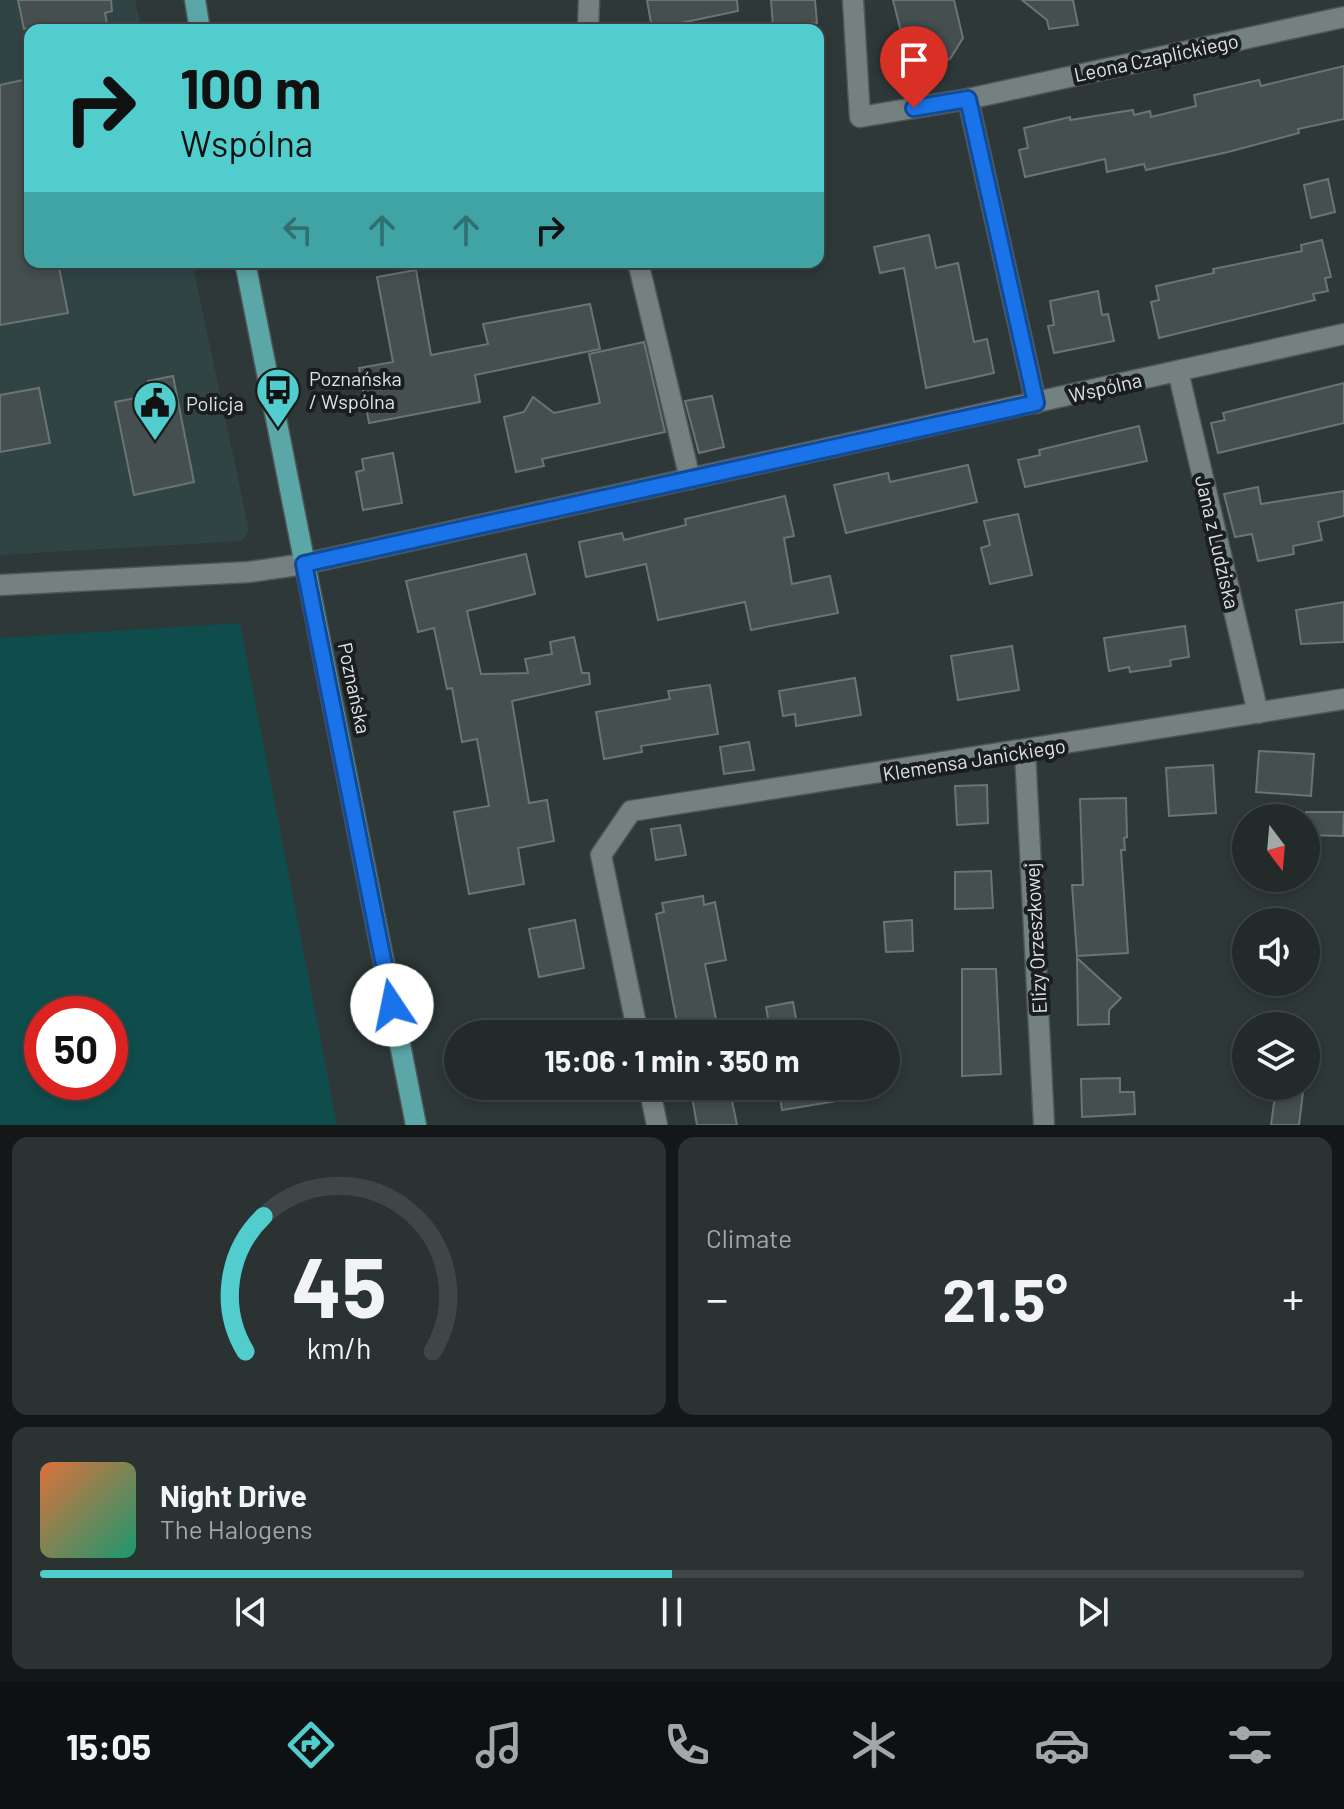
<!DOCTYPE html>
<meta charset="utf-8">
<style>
body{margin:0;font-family:Barlow,sans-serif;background:#2a3232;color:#f1f3f6;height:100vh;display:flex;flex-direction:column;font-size:30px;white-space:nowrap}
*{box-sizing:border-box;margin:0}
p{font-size:26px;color:#a2a7a8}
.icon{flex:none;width:44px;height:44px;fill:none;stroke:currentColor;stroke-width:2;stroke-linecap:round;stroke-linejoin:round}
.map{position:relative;height:1125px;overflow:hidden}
.drawer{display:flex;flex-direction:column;gap:12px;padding:12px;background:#131717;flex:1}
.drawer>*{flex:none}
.hud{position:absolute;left:24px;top:24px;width:800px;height:244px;border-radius:16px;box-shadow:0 4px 12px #0003,0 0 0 2px #3f4647;background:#52cdcd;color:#111;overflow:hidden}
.needle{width:52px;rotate:164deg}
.tools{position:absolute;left:1232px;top:804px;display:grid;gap:16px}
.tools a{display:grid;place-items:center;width:88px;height:88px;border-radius:50%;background:#222a2a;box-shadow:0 4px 12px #0003,0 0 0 2px #3f4647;font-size:40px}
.speed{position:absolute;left:24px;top:996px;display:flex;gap:16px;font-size:40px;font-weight:700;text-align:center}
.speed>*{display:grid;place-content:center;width:104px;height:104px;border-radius:50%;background:#222a2a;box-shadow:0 4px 12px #0003,0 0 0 2px #3f4647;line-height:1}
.speed .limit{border:12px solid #d22;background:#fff;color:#111}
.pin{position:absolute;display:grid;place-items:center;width:68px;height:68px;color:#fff;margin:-82px -34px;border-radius:50% 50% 50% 0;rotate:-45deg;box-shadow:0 0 8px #0007}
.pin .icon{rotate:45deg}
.me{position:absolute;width:88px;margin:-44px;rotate:349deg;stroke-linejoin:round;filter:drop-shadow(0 0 6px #0008)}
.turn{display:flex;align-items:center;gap:28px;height:168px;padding:0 24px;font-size:36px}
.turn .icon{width:104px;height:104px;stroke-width:2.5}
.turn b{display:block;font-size:56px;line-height:68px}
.lanes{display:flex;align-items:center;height:76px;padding:0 24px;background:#0003;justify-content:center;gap:40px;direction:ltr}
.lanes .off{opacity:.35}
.big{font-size:60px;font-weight:700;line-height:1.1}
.drawer .widget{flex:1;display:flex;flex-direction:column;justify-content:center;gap:12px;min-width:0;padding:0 28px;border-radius:16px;background:#2a3232}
.drawer .dial{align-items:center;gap:0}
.dial svg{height:208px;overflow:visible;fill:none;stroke:#3f4647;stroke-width:7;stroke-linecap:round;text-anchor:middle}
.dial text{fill:#f1f3f6;stroke:none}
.song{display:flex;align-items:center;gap:24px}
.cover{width:96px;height:96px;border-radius:12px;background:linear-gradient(135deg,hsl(20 70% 55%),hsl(160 70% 35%))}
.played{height:8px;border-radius:4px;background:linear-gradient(90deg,#52cdcd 50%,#3f4647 50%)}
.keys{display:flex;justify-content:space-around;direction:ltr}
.heat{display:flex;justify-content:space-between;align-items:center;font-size:44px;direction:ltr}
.drawer .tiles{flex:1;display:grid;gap:12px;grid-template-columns:1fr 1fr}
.widget:last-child{grid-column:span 2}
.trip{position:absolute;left:444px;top:1020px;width:456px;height:80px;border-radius:40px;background:#222a2a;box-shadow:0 4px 12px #0003,0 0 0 2px #3f4647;font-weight:700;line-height:80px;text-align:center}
.menu{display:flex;height:128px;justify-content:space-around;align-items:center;background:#0e1111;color:#a2a7a8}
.menu .icon{width:56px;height:56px}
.menu .on{color:#52cdcd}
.menu b{font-size:36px;color:#f1f3f6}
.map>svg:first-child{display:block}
</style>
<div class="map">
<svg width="1344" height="1125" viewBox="0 0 1344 1125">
<rect width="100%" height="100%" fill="#2e3838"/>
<path fill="#314444" d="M0,0H135L142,30H30V262H192L249,530L242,541L0,555Z"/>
<path fill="#0f4d4d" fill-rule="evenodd" d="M240,623L337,1125H0V638ZM42,1014H110V1082H42Z"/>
<g fill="#454f4f" stroke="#697473" stroke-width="2">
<path d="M18,0H111L112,11L105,13L108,30H51L50,24L24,29Z"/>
<path d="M647,0H737L738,11L652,29Z"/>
<path d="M771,0H815L817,23L773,26Z"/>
<path d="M893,0H954L963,38L950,59L941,61L930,55L908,60Z"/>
<path d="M1022,0H1073L1078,25L1049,29L1047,20Z"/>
<path d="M1344,66V119L1298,129L1299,133L1228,152L1146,170L1144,164L1107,172L1105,159L1025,177L1019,150L1028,148L1024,128L1070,117V120L1133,110L1134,115L1150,111L1151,117L1196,106L1194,95L1259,80L1261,86Z"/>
<path d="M23,80L30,115V262H58L68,313L0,325V85Z"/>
<path d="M1328,179L1335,212L1311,218L1304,185Z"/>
<path d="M929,235L936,268L958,263L974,342L987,339L994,373L926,388L904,268L880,273L874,247Z"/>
<path d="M1322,240L1331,277L1325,278L1328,291L1313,294L1315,300L1159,338L1151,302L1159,300L1156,286L1214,273L1213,269L1302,251L1301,245Z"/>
<path d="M416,270L431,355L488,344L483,324L590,304L600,349L475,375L480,402L369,423L359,368L393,362L377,277Z"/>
<path d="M1098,291L1102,315L1108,314L1114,341L1054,353L1048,326L1054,325L1050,301Z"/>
<path d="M644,342L665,432L542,459L544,466L516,472L504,417L524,412L533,397L554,413L600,403L589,354Z"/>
<path d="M173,376L194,482L134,495L115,402L151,395L148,381Z"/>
<path d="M1344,383V423L1218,453L1211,423L1225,420L1223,413Z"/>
<path d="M39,388L50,443L0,452V395Z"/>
<path d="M712,396L724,447L699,453L685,401Z"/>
<path d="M1139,426L1147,461L1025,487L1018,460L1040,455L1039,450Z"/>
<path d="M393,453L402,503L363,510L356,472L364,470L362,459Z"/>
<path d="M968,465L977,502L846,533L834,485L888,473L890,482Z"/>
<path d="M1258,487L1261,504L1344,491V516L1318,522L1322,540L1293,546L1294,554L1258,561L1252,534L1235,537L1224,494Z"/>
<path d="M785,496L794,536L784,538L792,584L830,576L838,613L751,630L745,602L658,620L646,564L586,577L579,542L622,533L624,540L686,525L685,519Z"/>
<path d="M1018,514L1032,575L990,584L981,548L990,545L984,521Z"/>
<path d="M526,554L535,594L467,611L481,674L528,673L525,659L552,654L550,642L574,637L582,673H589L590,684L512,701L529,803L547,800L554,841L518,848L524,884L469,894L454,812L489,806L477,739L462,742L452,688L447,689L434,628L418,632L406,581Z"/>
<path d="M1344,602V642L1301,644L1296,610Z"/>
<path d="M1185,626L1189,657L1170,660L1171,666L1130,672L1129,667L1109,671L1104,638Z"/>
<path d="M1012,646L1019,690L958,700L951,656Z"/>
<path d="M855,678L861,715L796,726L795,714L783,716L779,691Z"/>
<path d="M710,685L718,734L641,746L642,752L604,759L596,712L670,699L668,691Z"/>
<path d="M749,742L754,770L724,774L720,747Z"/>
<path d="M1259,751L1314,754L1311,796L1256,792Z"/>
<path d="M1213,765L1216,813L1169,816L1166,768Z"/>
<path d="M987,785L988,823L957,825L955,786Z"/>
<path d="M1126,798L1127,837L1124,838L1125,850H1121L1128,953L1077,956L1072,885H1083L1080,799Z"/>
<path d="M1306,812H1344L1343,836L1306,835Z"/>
<path d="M680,825L686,855L656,860L651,829Z"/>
<path d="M991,871L993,908L955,909V872Z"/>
<path d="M703,896L704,905L715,902L726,960L705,964L718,1029L679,1034L656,914L664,912L662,903Z"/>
<path d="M575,920L584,968L539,977L529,929Z"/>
<path d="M912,920L913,951L886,952L884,922Z"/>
<path d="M1077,958L1121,998L1109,1010V1024L1078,1025Z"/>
<path d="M962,969H996L1001,1074L962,1076Z"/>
<path d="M793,1002L799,1034H771L766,1007Z"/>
<path d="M1120,1078V1092H1134L1135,1114L1082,1117L1081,1079Z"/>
<path d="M690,1086H729L737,1125H697Z"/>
<path d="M778,1086H848L849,1099L782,1110Z"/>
<path d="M1276,1088L1303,1092L1299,1125H1271Z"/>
</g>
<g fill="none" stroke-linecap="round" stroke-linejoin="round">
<g stroke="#4e5656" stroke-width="23">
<g id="minor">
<path d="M853,0L860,117L968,99"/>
<path d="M588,30L589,0"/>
<path d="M638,262L690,479"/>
<path d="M1178,371L1258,713"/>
<path d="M1036,403L968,99L1344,17"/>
<path d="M0,585L249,572L304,564L1344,334"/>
<path d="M1025,751L1044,1125"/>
<path d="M638,1034L601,855L631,811L1344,699"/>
<path d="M649,1086L657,1125"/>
</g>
</g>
<g stroke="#4e5656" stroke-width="23">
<g id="major">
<path d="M195,0L200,30"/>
<path d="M245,262L416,1125"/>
</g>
</g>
<use href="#minor" stroke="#758080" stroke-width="20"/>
<use href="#major" stroke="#5ba6a6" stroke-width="20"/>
</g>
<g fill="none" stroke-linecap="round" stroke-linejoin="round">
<g stroke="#114b97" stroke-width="20">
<path id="route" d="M392,1005L304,564L1036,403L968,99L914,108"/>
</g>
<use href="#route" stroke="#1a73e8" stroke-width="14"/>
</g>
<defs>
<g id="bus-pin" transform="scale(2.3)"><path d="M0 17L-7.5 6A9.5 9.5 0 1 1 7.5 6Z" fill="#52cdcd" stroke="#1a1e1e"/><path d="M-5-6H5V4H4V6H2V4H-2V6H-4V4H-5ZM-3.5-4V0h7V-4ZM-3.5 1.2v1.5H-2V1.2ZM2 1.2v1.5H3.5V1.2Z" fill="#111"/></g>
<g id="civic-pin" transform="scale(2.3)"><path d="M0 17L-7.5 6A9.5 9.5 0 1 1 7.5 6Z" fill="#52cdcd" stroke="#1a1e1e"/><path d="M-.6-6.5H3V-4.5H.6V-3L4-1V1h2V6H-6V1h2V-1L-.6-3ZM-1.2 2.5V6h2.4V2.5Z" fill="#111"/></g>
</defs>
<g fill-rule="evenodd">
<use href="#bus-pin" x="278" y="390"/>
<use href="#civic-pin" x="155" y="403"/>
</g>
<g text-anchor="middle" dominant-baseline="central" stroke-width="8" stroke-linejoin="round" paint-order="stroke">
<g font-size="20" fill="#dde3e3" stroke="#1a1e1e">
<text transform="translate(1156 57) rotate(-12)">Leona Czaplickiego</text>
<text transform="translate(1105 387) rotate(-13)">Wspólna</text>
<text transform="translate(1218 542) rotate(77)">Jana z Ludziska</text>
<text transform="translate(355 688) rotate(78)">Poznańska</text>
<text transform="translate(974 759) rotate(-9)">Klemensa Janickiego</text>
<text transform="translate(1035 938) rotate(-93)">Elizy Orzeszkowej</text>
</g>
<g font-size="20" fill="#dde3e3" stroke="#1a1e1e" text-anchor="start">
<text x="309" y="378">Poznańska<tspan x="309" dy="23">/ Wspólna</tspan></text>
<text x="186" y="403">Policja</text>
</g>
</g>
</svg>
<div class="tools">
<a><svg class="needle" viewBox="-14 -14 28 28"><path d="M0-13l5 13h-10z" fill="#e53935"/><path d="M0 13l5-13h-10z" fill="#a2a7a8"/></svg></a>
<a><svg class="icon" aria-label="sound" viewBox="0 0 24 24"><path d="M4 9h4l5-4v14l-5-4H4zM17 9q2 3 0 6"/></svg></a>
<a><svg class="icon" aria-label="layers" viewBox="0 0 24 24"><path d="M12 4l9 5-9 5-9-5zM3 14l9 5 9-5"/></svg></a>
</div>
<div class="speed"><div class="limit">50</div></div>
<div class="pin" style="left:914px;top:108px;background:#d93025"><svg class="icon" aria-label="arrive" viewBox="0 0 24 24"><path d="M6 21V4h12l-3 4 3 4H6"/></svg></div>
<svg class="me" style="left:392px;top:1005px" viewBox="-20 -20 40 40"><circle r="19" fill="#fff"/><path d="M0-13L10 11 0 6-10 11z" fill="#1a73e8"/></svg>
<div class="trip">15:06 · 1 min · 350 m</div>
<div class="hud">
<div class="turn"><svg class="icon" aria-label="right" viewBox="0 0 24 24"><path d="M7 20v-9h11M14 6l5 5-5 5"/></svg><div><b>100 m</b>Wspólna</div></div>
<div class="lanes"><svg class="icon off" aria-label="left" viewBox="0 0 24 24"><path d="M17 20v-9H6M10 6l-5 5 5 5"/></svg><svg class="icon off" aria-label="ahead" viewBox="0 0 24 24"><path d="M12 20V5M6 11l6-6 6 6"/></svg><svg class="icon off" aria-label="ahead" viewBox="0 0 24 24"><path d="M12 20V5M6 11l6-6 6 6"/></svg><svg class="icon" aria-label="right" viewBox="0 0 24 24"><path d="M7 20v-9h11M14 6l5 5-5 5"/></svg></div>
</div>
</div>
<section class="drawer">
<div class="tiles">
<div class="widget dial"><svg viewBox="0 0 100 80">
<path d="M14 69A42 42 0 1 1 86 69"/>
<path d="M14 69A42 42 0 0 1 21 17" stroke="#52cdcd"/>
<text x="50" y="56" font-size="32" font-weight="700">45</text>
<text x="50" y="72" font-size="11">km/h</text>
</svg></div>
<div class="widget"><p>Climate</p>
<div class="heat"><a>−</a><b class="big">21.5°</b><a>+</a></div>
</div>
<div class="widget">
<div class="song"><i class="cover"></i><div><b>Night Drive</b><p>The Halogens</p></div></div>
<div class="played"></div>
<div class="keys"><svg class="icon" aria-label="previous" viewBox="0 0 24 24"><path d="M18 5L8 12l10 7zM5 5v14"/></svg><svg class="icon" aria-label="pause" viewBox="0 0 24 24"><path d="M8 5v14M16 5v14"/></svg><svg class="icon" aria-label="next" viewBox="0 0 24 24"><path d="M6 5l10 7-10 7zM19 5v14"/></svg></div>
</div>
</div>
</section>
<nav class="menu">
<b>15:05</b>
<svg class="icon on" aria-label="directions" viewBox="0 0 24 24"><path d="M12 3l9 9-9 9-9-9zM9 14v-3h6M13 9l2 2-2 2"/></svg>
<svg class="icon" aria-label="music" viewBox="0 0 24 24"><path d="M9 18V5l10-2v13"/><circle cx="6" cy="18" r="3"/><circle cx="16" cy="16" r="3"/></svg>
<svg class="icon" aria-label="phone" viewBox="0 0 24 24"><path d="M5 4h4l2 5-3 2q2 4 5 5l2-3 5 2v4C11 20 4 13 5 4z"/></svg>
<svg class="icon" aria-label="climate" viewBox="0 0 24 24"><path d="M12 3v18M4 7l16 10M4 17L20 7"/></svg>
<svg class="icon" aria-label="car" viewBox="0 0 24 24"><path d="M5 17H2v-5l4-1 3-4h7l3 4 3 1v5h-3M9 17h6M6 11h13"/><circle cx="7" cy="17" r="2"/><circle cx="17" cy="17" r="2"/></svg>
<svg class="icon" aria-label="filters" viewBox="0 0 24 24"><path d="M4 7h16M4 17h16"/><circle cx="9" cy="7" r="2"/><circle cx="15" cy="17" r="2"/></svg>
</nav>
